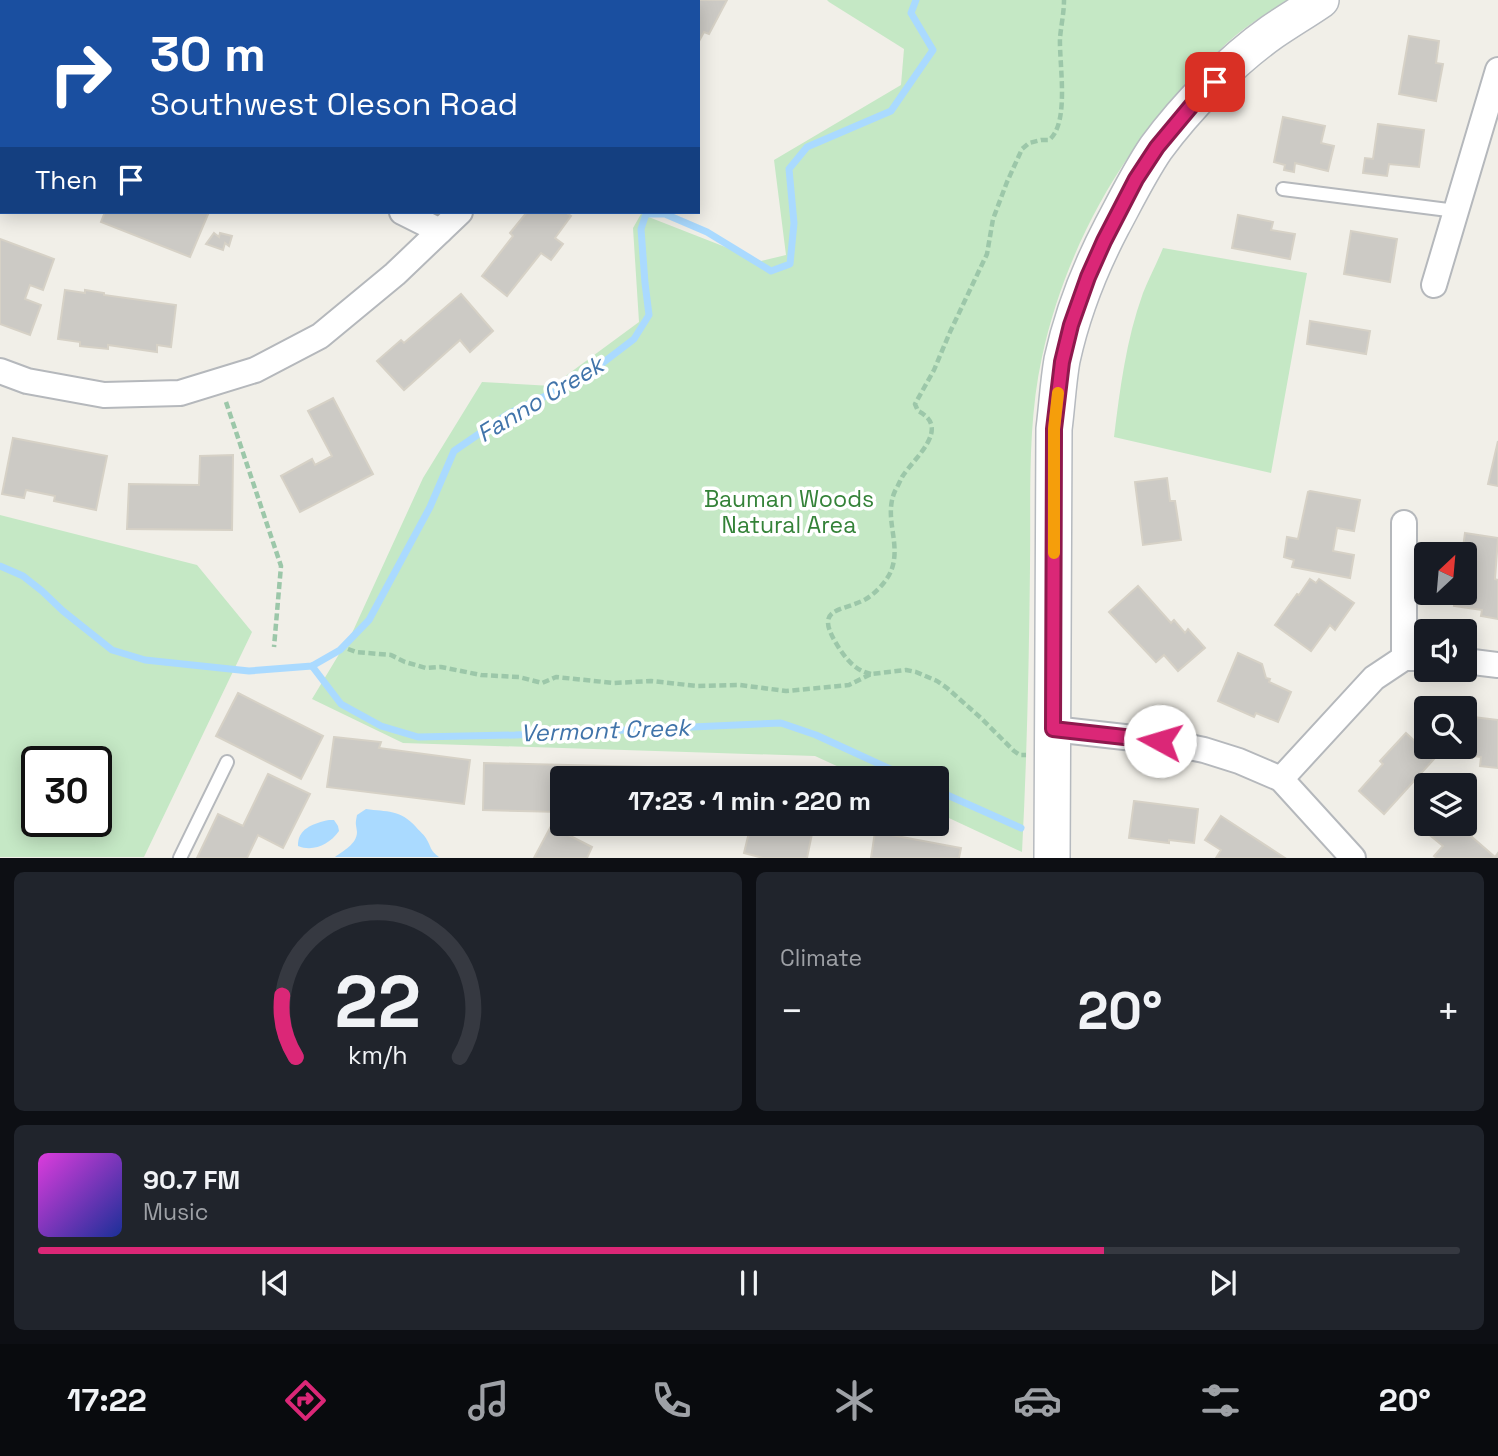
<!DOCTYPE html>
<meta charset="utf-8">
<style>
body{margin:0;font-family:"Space Grotesk",sans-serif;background:#20242c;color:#f1f3f6;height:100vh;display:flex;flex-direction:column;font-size:26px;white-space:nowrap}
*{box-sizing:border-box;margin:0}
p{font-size:23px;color:#9ea1a6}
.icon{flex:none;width:38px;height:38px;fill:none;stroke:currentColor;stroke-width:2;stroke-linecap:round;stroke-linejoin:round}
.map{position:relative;height:858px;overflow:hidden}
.details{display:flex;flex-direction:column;gap:14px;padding:14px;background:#0d0f14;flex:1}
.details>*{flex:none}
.banner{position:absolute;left:0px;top:0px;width:700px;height:214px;box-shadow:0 4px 18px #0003;background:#1a4fa0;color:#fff;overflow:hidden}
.needle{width:46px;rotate:26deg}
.buttons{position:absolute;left:1414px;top:542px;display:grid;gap:14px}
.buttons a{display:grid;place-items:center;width:63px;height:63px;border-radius:7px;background:#171b24;box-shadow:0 4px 18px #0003;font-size:35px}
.speed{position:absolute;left:21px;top:746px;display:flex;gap:14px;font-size:35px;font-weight:700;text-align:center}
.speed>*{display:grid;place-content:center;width:91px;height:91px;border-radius:50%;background:#171b24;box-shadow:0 4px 18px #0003;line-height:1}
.speed .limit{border:4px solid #111;border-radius:10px;background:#fff;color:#111}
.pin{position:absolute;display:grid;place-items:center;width:60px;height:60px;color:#fff;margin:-30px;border-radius:14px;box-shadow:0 4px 10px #0006}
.me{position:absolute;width:77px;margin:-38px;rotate:276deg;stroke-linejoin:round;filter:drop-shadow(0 0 5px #0008)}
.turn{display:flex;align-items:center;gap:24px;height:147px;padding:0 35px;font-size:32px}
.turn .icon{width:91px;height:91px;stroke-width:2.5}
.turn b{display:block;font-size:49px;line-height:60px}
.then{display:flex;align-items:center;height:66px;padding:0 35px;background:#0003;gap:14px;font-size:26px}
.big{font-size:52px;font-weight:800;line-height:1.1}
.details .card{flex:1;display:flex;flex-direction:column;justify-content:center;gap:10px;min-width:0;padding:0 24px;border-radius:10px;background:#20242c}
.details .dial{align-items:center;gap:0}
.dial svg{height:182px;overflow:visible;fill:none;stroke:#363941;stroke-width:7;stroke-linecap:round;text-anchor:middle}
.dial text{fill:#f1f3f6;stroke:none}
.song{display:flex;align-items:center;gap:21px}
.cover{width:84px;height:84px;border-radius:10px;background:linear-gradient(135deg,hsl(300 70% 55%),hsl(230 70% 35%))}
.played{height:7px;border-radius:4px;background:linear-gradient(90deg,#db2777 75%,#363941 75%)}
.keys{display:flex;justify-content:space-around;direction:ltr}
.heat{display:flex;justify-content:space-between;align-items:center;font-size:38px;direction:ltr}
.details .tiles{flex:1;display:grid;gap:14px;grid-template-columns:1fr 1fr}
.card:last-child{grid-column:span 2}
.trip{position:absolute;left:550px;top:766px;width:399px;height:70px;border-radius:7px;background:#171b24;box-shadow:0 4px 18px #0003;font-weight:800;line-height:70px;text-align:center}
.dock{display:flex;height:112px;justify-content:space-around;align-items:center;background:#090b0e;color:#9ea1a6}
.dock .icon{width:49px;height:49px}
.dock .selected{color:#db2777}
.dock b{font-size:32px;color:#f1f3f6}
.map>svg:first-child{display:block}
</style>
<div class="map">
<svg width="1498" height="858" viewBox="0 0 1498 858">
<rect width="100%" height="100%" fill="#f1efe8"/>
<g fill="#c5e8c5" fill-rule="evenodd">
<path d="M827,0H1287C1269,12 1251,23 1235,36C1224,45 1214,56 1204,66C1124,145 1066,246 1042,357C1027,425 1031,497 1030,567C1029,662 1027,757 1022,852L936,812V779H865L815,756L403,743L312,699L353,631L423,478L482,382L552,386L639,322L633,228L641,214L761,261L786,255L774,160L901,85L904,49L829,2Z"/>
<path d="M1163,248L1307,273L1271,473L1114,437C1120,389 1126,340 1143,293C1149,278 1157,263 1163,248Z"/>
<path d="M0,515L197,565L252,632L144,857H0ZM37,761H96V821H37Z"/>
</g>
<g fill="#aadaff">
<path d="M366,809C387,812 400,809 416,827C419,831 425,835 427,840C432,849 430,850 439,857H335C343,851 357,844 357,832C356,823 355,825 357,815Z"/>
<path d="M329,820H334L338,826L339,831C329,845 313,852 298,846C297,829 314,823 329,820Z"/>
</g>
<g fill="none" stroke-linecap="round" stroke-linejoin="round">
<g stroke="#aadaff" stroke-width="7">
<path d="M0,566L23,576L42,591L63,611L112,650L145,660L249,671L312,666L340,650L369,620L430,507L454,451L508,414L583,378L634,339L649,315L645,283L641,229L646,214H665L707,232L771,271L790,264L794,223L789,169L807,147L891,111L933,50L911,13L916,0"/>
<path d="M312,666L341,704L381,726L418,737L515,735L781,723L816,735L912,779"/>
<path d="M936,790L1021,828"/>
</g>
</g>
<g fill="#cccac5" stroke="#d6d1c6" stroke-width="2">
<path d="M124,0H175L180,2H123Z"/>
<path d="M426,0H534V2H425Z"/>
<path d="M667,0H727L709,34L704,32L698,43V2H666Z"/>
<path d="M1409,36L1439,41L1436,63L1443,64L1436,101L1399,94Z"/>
<path d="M1283,117L1325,126L1321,143L1334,146L1328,171L1295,163L1294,172L1284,170L1285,165L1274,162Z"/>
<path d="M1378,124L1424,130L1419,167L1389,164L1387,176L1363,173L1365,158L1373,159Z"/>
<path d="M105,212H209L190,257L101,222Z"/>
<path d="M527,212H565L571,216L555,238L563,244L551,260L541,253L507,296L482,276L513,236L510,233Z"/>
<path d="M1238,215L1273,222L1271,230L1295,234L1290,259L1232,248Z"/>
<path d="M1351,231L1397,239L1390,282L1344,274Z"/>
<path d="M214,233L219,237L220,233L232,236L229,246L225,243L223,250L206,244Z"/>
<path d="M0,239L54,259L43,290L30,285L25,299L41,305L30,335L0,324Z"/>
<path d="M65,290L85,293V290L104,293V295L176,305L171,347L157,345V352L108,345V349L80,346V342L58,339Z"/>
<path d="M461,294L493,331L470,352L460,340L404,390L377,361L401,340L404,343Z"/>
<path d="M1310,321L1370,331L1366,354L1307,344Z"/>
<path d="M333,398L373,474L300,512L281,476L312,459L315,465L332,456L308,411Z"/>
<path d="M13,438L107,456L96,510L54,501L55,496L26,490L24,498L2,494Z"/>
<path d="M1498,441V486L1488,484Z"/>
<path d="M233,455L232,530L127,529L129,484L199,485L200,456Z"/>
<path d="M1167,478L1170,501H1175L1181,540L1143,545L1135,482Z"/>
<path d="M1310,491L1360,500L1354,531L1337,528L1333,551L1354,555L1350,578L1292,567L1294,560L1284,557L1287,537L1298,539L1308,492Z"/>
<path d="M1465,533L1498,538L1495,579L1498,580V619L1481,616L1482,610L1454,606L1456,593H1465V575H1468L1470,566V559L1465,558V555H1462Z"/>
<path d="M1310,579L1316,583L1319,579L1354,603L1335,630L1330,625L1311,651L1275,625L1297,594L1299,595Z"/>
<path d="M1138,586L1171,623L1174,620L1185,633L1188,629L1205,648L1178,671L1164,655L1156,662L1109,612Z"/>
<path d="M1238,653L1262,664L1266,678L1270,679L1269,682L1291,692L1278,722L1256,713L1254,717L1218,701Z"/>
<path d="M238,693L323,736L301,779L216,736Z"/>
<path d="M1465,716L1498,720V768L1480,766L1481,757L1457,754L1458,747H1465Z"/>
<path d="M1406,733L1434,759L1384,814L1359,791L1383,764L1380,761Z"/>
<path d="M334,737L381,742L379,748L470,760L464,804L327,787Z"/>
<path d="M484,763L687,768L686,779H562V812L483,810Z"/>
<path d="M762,769L809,779H760Z"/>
<path d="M268,774L310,794L283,848L258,835L247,858H197L218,814L243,826Z"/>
<path d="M1134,801L1198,809L1194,843L1169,840V843L1129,838Z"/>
<path d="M1221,816L1285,858H1216L1221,850L1205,840Z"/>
<path d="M751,824H814L807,858H763L744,853Z"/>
<path d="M1432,824H1457L1495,857L1498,853V858H1437L1434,856L1443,846L1426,832Z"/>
<path d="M551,826L592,847L587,858H534Z"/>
<path d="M875,832L961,848L959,858H871Z"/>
</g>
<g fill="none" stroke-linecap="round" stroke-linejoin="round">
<g stroke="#b5b8bc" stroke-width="16">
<g id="lane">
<path d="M1283,189L1456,211"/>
<path d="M180,858L227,762"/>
</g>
</g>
<g stroke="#b5b8bc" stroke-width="28">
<g id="street">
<path d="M587,2V0"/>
<path d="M0,52L2,53"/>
<path d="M402,212L440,231"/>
<path d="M1434,285L1498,70"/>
<path d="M0,371L27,381L104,395L180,393L255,370L320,336L395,274L460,212"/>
<path d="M1404,658V523"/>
<path d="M1465,661L1498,665"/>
<path d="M1053,729L1160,741L1204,750L1239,761L1281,779L1353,858"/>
<path d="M1281,779L1374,678L1404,658H1426"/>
</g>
</g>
<g stroke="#b6babf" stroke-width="38">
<path id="secondary" d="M1052,858L1054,429C1057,406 1058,383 1062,360C1072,314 1090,268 1112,226C1126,200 1139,173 1156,148C1186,107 1231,61 1272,32C1288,21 1305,11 1321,0"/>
</g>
<g stroke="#9cc7a9" stroke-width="4.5" stroke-dasharray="7 3.5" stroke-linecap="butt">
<path d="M226,402L281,566L274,647"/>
<path d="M348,649L356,652L391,655L405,662L426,668L441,667L481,675L519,677L542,683L556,677L614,683L651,681L697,686L740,685L786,691L849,685L871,674L906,670L916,672L937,681L947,688L981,718L1014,751L1020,755H1026"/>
<path d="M871,674C856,671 847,660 839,648C812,606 840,613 866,599C876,593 887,581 891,571C902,544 883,518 895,491C898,486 900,481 902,477C914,458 952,428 918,411L915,404L934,370L950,332L987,254L993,219L1007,182L1022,149L1029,143L1041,140H1049C1070,123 1059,64 1060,38C1061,26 1064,13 1064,0"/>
</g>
<use href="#lane" stroke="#fff" stroke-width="12"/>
<use href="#street" stroke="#fff" stroke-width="24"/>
<use href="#secondary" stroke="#fff" stroke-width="35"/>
</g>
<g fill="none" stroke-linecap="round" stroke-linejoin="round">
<g stroke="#8e194d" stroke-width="18">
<path id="route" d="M1160,741L1053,729L1054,429L1062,362L1071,325L1088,277L1104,241L1136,179L1157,147L1197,99L1215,82"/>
</g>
<use href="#route" stroke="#db2777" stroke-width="12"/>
<path stroke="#f59e0b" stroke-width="12" d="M1054,553V429L1058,393"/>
</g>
<g text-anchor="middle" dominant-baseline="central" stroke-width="7" stroke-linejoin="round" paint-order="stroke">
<g font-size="23" fill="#348238" stroke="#fff">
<text x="789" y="499">Bauman Woods<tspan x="789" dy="26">Natural Area</tspan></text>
</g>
<g font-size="24" font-style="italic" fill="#4174aa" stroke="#fff">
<text transform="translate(540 399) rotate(-31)">Fanno Creek</text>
<text transform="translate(605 730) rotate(-2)">Vermont Creek</text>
</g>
</g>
</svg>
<div class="buttons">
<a><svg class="needle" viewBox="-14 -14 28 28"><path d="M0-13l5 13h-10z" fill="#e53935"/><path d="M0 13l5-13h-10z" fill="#9ea1a6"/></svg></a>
<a><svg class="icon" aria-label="sound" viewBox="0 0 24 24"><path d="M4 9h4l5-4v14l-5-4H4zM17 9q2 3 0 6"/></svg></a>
<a><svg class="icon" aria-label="search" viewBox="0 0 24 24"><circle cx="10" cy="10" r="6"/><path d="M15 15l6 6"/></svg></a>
<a><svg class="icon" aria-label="layers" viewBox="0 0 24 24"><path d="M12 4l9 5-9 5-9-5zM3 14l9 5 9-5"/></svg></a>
</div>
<div class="speed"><div class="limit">30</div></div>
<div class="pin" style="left:1215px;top:82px;background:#d93025"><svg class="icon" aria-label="arrive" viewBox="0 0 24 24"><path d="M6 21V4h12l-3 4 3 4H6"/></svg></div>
<svg class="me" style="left:1160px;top:741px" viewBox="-20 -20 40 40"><circle r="19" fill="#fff"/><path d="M0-13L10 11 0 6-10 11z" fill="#db2777"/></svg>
<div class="trip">17:23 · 1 min · 220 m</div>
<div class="banner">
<div class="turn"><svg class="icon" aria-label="right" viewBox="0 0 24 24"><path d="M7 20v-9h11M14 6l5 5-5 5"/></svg><div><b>30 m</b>Southwest Oleson Road</div></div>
<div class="then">Then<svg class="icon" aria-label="arrive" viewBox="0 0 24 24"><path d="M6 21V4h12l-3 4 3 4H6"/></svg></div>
</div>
</div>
<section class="details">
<div class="tiles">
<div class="card dial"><svg viewBox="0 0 100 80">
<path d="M14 69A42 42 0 1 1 86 69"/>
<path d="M14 69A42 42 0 0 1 8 42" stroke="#db2777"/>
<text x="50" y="56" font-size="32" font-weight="700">22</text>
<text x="50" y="72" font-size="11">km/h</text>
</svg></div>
<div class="card"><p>Climate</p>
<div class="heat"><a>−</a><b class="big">20°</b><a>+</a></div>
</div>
<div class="card">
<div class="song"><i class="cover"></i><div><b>90.7 FM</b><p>Music</p></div></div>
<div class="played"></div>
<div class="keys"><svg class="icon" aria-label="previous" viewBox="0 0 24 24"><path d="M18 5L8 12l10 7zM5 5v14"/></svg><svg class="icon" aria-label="pause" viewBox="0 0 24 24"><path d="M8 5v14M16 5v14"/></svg><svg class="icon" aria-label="next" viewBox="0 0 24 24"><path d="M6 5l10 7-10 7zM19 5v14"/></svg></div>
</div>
</div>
</section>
<nav class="dock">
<b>17:22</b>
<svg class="icon selected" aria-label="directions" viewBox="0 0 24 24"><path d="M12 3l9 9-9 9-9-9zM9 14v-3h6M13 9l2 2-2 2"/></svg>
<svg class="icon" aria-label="music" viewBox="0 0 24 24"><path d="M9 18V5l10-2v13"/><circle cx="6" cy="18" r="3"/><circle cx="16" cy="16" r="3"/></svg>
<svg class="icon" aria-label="phone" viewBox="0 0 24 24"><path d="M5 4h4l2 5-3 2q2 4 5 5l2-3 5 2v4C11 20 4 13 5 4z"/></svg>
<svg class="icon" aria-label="climate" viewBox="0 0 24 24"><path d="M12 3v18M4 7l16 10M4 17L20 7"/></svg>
<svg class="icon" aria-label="car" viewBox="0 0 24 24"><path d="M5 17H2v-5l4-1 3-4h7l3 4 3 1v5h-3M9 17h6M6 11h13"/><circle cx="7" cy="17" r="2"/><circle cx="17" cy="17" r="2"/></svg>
<svg class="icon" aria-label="filters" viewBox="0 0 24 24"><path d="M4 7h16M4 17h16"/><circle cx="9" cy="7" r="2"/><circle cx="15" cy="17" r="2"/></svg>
<b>20°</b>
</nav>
